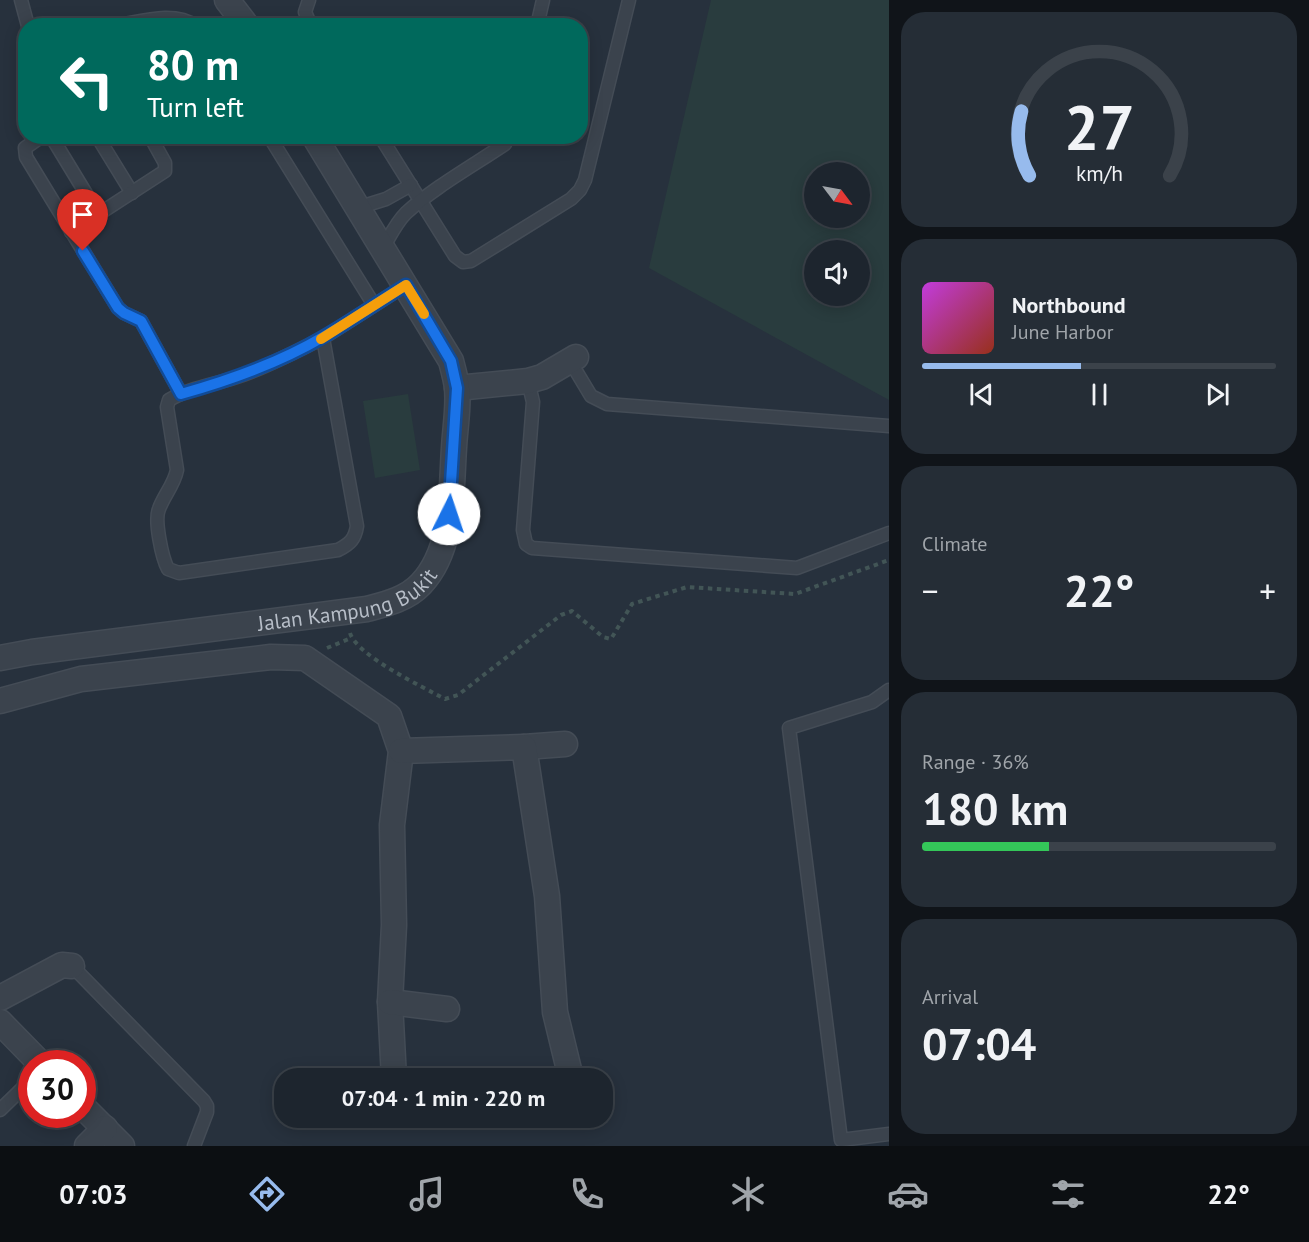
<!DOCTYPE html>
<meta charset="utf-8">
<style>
body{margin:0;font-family:"PT Sans",sans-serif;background:#252d36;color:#f1f3f6;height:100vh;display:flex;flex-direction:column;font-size:22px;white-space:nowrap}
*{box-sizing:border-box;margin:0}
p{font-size:20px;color:#a0a5aa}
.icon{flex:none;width:33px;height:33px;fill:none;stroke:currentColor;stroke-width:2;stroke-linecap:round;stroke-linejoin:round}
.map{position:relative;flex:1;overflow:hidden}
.side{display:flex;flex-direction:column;gap:12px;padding:12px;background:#101419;width:420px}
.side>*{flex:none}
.hud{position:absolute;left:18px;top:18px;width:570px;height:126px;border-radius:24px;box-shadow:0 3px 15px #0003,0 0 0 2px #3b424a;background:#00695c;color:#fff;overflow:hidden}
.needle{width:39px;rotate:122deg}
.controls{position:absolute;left:804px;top:162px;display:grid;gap:12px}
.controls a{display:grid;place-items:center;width:66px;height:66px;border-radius:50%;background:#1d252e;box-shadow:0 3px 15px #0003,0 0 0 2px #3b424a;font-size:30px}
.speed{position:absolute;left:18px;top:1050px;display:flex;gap:12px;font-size:30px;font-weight:700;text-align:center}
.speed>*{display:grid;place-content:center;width:78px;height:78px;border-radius:50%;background:#1d252e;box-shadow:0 3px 15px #0003,0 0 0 2px #3b424a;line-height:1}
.speed .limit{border:9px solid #d22;background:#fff;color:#111}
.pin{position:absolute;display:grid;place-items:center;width:51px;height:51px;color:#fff;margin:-62px -26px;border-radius:50% 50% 50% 0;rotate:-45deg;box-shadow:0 0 6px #0007}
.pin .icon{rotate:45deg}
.me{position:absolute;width:66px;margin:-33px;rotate:4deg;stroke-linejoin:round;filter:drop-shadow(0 0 4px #0008)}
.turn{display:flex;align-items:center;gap:21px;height:126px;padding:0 30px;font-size:27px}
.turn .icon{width:78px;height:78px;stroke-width:2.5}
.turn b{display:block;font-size:42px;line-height:51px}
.big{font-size:45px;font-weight:600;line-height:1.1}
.side .card{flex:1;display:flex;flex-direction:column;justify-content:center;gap:9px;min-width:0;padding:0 21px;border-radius:24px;background:#252d36}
.side .dial{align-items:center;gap:0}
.dial svg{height:156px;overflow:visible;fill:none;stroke:#3b424a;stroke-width:7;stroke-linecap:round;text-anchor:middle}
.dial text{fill:#f1f3f6;stroke:none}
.song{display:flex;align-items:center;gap:18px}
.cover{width:72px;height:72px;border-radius:9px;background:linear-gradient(135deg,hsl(290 70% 55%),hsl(10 70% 35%))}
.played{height:6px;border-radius:3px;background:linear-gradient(90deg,#97bbed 45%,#3b424a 45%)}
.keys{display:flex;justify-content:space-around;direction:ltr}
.heat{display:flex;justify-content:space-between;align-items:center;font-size:33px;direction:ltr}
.charge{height:9px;border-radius:4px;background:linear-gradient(90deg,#34c759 36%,#3b424a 0)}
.trip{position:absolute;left:274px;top:1068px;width:339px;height:60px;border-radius:24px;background:#1d252e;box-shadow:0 3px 15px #0003,0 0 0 2px #3b424a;font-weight:600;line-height:60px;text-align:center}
.tab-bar{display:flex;height:96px;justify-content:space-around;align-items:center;background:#0c0f12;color:#a0a5aa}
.tab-bar .icon{width:42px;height:42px}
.tab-bar .active{color:#97bbed}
.tab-bar b{font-size:27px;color:#f1f3f6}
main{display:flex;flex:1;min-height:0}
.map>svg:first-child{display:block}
</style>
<main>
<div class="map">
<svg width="889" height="1146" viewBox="0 0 889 1146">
<rect width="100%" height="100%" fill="#27313d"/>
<g fill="#293c3e" fill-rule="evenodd">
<path d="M711,0H889V400L649,268ZM814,172H860V218H814ZM814,250H860V296H814Z"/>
<path d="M408,394L420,470L375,478L363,401Z"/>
</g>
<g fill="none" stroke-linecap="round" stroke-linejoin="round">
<g stroke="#444c56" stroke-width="15">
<g id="service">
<path d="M21,0L28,26"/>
<path d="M309,0L305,12L311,26"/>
<path d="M114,26C140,22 173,10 196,26"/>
<path d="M537,26L543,0"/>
<path d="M42,136L25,148L26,157L118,308L124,313L141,321L181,394"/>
<path d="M51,136L99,215"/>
<path d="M97,136L132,193"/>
<path d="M269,136L374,305"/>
<path d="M380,136L455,256L463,262L471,261L571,199L580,190L585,180L629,0"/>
<path d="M357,208L386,199L411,185"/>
<path d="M71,232L165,171V163L150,136"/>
<path d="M383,248C390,236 396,223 406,213C433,188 474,165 505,144L509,136"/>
<path d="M323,338C297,351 271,365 243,375C219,384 190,387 169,400L167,407L177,470C174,485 164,495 159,509C154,520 162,558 168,569L179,573L338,550C350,544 355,539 357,526L323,338L406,285"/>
<path d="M570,361L591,396L607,404L889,426"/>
<path d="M528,381L533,402L523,530L526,544L532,548L797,568L889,533"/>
<path d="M889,690L872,702L789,728L841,1140L889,1134"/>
<path d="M72,966L204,1101L207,1106V1112L194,1146"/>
<path d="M0,1110L32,1079"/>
</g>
</g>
<g stroke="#444c56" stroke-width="27">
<g id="minor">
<path d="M227,0L247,26"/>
<path d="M457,388L528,381L542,377L576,357"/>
<path id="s1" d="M0,658L32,652L367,609C386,604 407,599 421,584C454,549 451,492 454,448C455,428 459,407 457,388C456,379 453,369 451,361L314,136"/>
<path d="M0,701L81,679L271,657L305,658L389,716L401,751L392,825L394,925L390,1002L394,1078"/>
<path d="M524,747L565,744"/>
<path d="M401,751L524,747L547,896L555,1012L571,1078"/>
<path d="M0,998L62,965L72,966"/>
<path d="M390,1002L447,1009"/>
<path d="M0,1022L41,1064"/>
<path d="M82,1106L122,1146"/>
<path d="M87,1146L105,1128"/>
</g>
</g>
<g stroke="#425556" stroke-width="4" stroke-dasharray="4.5 4.5" stroke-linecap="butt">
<path d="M350,633C357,656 423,687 445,699L458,695L561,615L572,611L603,637L611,639L632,604L687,587L795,594L889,560"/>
<path d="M327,648L351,638"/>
</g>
<use href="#service" stroke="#3b434d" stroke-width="12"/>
<use href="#minor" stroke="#3b434d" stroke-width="24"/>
</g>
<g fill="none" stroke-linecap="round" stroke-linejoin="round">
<g stroke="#114b97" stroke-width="15">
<path id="route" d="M83,251L118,308L124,313L141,321L181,394C231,380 279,363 323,337C351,321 378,302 406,285L451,361L457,388L449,514"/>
</g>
<use href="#route" stroke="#1a73e8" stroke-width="10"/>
<path stroke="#f59e0b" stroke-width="10" d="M321,339L406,285L424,314"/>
</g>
<g text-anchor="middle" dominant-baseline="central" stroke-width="6" stroke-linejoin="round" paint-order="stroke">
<g font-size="21" fill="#b7bec8" stroke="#202832">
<text stroke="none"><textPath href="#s1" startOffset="354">Jalan Kampung Bukit</textPath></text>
</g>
</g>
</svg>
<div class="controls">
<a><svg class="needle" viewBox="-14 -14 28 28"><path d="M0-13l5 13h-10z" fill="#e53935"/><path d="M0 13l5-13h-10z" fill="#a0a5aa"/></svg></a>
<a><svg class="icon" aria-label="sound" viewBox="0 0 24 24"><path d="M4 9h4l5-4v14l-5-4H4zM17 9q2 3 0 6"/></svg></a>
</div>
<div class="speed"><div class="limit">30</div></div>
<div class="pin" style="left:83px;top:251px;background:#d93025"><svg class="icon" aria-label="arrive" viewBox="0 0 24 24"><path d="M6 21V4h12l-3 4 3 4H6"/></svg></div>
<svg class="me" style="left:449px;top:514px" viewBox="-20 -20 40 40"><circle r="19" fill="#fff"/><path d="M0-13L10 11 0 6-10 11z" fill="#1a73e8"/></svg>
<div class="trip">07:04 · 1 min · 220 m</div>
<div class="hud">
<div class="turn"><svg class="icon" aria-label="left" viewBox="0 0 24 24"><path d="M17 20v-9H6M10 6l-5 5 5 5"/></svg><div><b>80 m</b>Turn left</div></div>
</div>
</div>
<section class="side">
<div class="card dial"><svg viewBox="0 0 100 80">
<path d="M14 69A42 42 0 1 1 86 69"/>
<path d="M14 69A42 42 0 0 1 10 36" stroke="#97bbed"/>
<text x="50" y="56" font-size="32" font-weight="700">27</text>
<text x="50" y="72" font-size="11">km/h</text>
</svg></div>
<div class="card">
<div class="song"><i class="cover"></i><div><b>Northbound</b><p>June Harbor</p></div></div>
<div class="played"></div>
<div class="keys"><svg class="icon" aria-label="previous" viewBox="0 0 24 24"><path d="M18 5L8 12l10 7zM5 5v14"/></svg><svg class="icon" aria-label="pause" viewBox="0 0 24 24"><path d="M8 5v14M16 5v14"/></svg><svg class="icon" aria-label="next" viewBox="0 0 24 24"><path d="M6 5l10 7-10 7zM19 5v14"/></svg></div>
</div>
<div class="card"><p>Climate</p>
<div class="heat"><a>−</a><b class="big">22°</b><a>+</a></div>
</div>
<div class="card"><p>Range · 36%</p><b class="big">180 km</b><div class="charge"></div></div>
<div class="card"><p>Arrival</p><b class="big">07:04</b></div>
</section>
</main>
<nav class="tab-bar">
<b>07:03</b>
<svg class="icon active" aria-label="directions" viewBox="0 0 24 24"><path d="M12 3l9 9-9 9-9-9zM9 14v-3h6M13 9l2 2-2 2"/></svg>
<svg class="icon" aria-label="music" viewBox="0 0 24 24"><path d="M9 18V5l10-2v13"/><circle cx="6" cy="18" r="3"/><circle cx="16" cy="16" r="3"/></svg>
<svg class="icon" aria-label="phone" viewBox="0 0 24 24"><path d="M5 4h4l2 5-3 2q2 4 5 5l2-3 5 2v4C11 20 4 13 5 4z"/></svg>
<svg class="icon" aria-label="climate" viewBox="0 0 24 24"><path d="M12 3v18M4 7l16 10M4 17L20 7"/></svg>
<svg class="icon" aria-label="car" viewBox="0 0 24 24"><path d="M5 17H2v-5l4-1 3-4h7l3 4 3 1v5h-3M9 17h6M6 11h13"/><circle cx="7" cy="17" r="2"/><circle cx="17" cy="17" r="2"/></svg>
<svg class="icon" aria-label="filters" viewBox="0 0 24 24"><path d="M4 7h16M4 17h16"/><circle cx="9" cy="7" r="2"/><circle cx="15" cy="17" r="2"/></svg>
<b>22°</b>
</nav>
